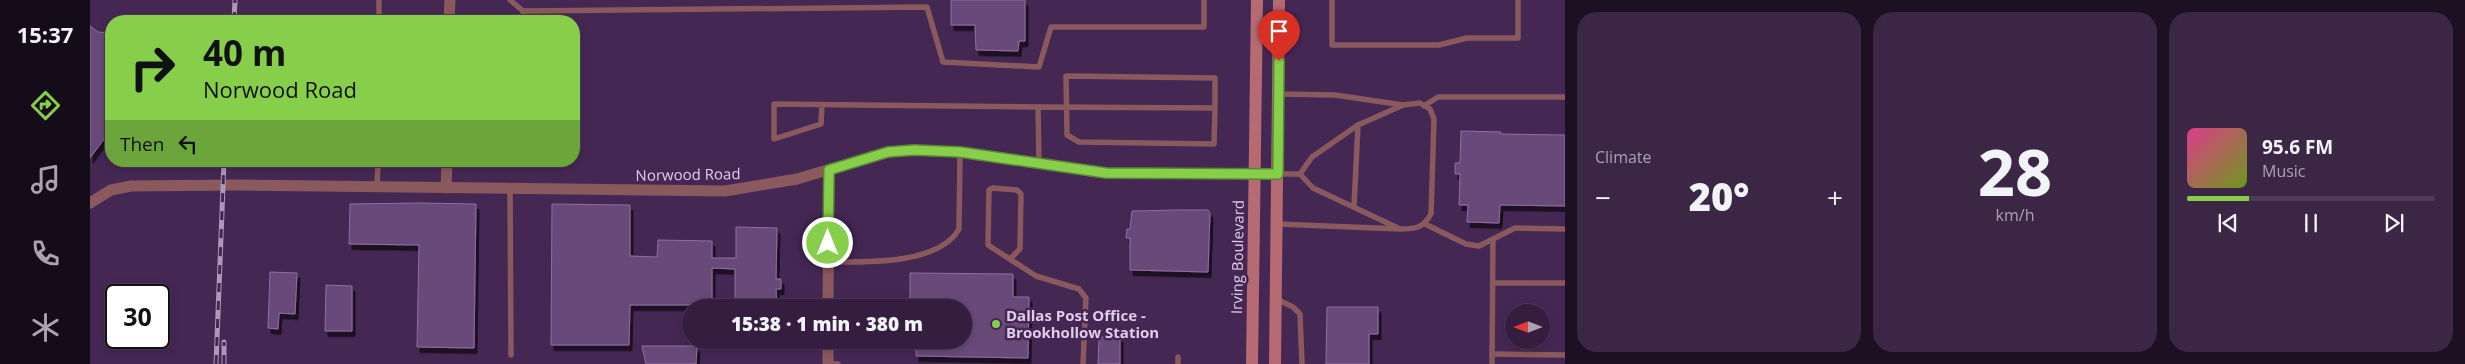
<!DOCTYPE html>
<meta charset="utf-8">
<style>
body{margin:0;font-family:"Open Sans",sans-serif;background:#3c2646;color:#f1f3f6;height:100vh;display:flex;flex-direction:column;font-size:19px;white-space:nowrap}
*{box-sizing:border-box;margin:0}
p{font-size:16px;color:#a9a2b0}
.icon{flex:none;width:28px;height:28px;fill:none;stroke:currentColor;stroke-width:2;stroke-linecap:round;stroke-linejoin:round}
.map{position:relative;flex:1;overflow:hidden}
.side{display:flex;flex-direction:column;gap:12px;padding:12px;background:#1d1023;width:900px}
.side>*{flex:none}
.banner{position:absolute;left:15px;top:15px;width:475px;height:152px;border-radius:20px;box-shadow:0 2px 8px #0003,0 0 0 1px #4e3b59;background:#87cf4b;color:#111;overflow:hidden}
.needle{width:32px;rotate:270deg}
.tools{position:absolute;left:1415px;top:304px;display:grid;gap:10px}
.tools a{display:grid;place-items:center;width:45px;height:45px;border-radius:50%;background:#341d3f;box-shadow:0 2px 8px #0003,0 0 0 1px #4e3b59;font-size:25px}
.speed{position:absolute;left:15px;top:284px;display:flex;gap:10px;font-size:25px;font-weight:700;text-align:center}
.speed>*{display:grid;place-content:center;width:65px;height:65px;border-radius:50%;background:#341d3f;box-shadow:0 2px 8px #0003,0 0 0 1px #4e3b59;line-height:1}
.speed .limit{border:2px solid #111;border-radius:8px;background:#fff;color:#111}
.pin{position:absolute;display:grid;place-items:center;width:42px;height:42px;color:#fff;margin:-51px -21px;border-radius:50% 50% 50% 0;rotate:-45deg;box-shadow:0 0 5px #0007}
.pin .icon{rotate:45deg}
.me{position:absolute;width:55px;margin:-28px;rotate:0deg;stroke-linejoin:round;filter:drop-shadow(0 0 4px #0008)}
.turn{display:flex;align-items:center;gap:18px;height:105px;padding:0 15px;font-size:22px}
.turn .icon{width:65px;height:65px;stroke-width:2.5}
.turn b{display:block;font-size:35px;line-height:42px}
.then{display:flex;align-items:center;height:48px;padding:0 15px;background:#0003;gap:10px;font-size:19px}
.big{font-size:38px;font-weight:800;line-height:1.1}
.side .tile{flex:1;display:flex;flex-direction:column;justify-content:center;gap:8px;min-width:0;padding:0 18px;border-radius:20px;background:#3c2646}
.side .dial{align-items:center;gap:0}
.dial b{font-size:65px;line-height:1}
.song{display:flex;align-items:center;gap:15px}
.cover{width:60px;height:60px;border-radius:8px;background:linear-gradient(135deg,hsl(330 70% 55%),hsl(80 70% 35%))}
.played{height:5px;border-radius:2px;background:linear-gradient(90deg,#87cf4b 25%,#4e3b59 25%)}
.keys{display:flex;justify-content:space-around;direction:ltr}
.heat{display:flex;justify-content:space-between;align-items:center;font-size:28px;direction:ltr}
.side .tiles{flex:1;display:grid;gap:12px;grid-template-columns:repeat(3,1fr)}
.trip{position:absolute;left:592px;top:299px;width:290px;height:50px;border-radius:25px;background:#341d3f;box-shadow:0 2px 8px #0003,0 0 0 1px #4e3b59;font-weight:800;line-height:50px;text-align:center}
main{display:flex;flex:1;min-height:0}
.tabs{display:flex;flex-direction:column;width:90px;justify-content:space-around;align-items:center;background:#150c19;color:#a9a2b0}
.tabs .icon{width:35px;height:35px}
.tabs .selected{color:#87cf4b}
.tabs b{font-size:22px;color:#f1f3f6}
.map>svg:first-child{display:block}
</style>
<main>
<nav class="tabs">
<b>15:37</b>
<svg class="icon selected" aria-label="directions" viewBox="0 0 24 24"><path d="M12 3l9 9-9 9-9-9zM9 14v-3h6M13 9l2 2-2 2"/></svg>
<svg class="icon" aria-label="music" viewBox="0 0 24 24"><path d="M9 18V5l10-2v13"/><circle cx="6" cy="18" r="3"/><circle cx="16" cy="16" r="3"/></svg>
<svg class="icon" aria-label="phone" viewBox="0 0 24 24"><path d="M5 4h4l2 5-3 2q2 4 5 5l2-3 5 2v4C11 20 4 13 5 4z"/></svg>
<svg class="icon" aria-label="climate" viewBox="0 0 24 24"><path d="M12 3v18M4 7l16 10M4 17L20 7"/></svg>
</nav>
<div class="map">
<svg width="1475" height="364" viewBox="0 0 1475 364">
<defs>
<filter id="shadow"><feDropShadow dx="3" dy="5.5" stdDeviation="0" flood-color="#0009"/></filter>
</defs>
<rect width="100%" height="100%" fill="#452754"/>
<g fill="#694979" stroke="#8f6ea0" filter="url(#shadow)">
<path d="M861,0H935V41H929L928,51L886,50L885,25H861Z"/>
<path d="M0,26L8,32L20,33L17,135L0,158Z"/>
<path d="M1371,131L1411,132V134L1475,135V206L1410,205L1409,223L1377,222L1378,205H1369L1370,174H1365V163H1370Z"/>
<path d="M329,203L386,204L384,348L327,347L329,245L259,244L260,204Z"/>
<path d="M462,204L540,205V256L567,257L568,240L622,241V258H646V227L687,228L686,279H691V289H686L687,308H645V269L622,268V305H540L539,345H461Z"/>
<path d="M1087,210H1118L1120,213L1118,272L1040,270V238H1036L1037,229H1040L1042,211Z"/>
<path d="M180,272L207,273L205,314L189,313L188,329L178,328Z"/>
<path d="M820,273L923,274V297H939L938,358L826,356V340H874V308H820Z"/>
<path d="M236,285L262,286V331H235Z"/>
<path d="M1237,307H1288V334H1279V364H1236Z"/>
<path d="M1009,337H1030V364H1008Z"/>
<path d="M552,346H607L606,364H556Z"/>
</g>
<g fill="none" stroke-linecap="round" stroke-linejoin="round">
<g stroke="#89595d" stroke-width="5.5">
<path d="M420,0L433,11"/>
<path d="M1242,0V45H1349L1377,38H1428V0"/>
<path d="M289,21V0"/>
<path d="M433,21V11L837,7L853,62L949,67L961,27H1114V0"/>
<path d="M732,105L731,124L684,139V104L948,107"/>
<path d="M1334,106L1348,97H1475"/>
<path d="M949,162L948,107L1125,108L1124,144L989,142L977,135L976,76L1125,78V108"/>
<path d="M1188,174H1210"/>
<path d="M1210,174L1223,188L1308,228"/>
<path d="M1210,174L1222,157L1268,125"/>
<path d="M287,187L288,161"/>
<path d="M420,188L421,355"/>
<path d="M1264,206L1268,125L1311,106"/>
<path d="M1187,224L1310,229C1326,229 1333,228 1341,214L1344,119L1340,109L1330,103L1313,105L1245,95L1189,94"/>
<path d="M1335,224L1376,244L1389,246L1425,228L1475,229"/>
<path d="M920,259L930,249L931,194L927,190L903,188L899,190L898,245L946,276L989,289L996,298L993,364"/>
<path d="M738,262C774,262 849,265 869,229L870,152"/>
<path d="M1403,283H1475"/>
<path d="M1186,299L1203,307L1210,314L1212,364"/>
<path d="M1402,354L1475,355"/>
<path d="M1088,357V364"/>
<path d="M738,364H748"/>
<path d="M1402,364L1403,239"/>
</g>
<g stroke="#89595d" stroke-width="11">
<path d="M359,21L360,0"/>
<path d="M356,188L357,161"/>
<path d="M0,203L21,190L41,186L147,185L635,191L707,179L798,152L824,150L870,152L1016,173L1188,174"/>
<path d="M738,308L739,170"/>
<path d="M738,364V340"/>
</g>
<g stroke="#b66b73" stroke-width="12">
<path d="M1162,364L1167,0"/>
<path d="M1185,364L1189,0"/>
</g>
<g stroke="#ae98b9" stroke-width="5">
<g id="rail">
<path d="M144,21L145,0"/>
<path d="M126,364L134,161"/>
<path d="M134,364V342"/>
</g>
</g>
<use href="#rail" stroke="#452754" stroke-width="3" stroke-dasharray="9" stroke-linecap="butt"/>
</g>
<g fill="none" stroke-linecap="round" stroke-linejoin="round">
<g stroke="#588731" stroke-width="12">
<path id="route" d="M738,243L739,170L798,152L824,150L870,152L1016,173L1188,174L1189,61"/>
</g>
<use href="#route" stroke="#87cf4b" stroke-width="9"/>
</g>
<circle fill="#87cf4b" stroke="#452754" stroke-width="2" cx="906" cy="324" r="5"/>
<g text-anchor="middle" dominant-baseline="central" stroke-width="5" stroke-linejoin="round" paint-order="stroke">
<g font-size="15" fill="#dfcde9" stroke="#452754">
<text transform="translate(598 174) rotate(-1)">Norwood Road</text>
<text transform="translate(1147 257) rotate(-89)">Irving Boulevard</text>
</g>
<g font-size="15" font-weight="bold" fill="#dfcde9" stroke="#452754" text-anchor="start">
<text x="916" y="315">Dallas Post Office -<tspan x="916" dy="17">Brookhollow Station</tspan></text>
</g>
</g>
</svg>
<div class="tools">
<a><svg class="needle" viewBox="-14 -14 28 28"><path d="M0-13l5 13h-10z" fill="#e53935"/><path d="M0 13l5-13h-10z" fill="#a9a2b0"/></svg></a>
</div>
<div class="speed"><div class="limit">30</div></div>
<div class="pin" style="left:1189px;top:61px;background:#d93025"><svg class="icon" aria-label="arrive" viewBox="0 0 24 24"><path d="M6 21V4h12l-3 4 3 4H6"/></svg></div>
<svg class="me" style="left:738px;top:243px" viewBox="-20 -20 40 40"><circle r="17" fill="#87cf4b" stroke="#fff" stroke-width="3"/><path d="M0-11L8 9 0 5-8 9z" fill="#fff"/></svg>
<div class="trip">15:38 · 1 min · 380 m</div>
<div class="banner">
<div class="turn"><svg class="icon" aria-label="right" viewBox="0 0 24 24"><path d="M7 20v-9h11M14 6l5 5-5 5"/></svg><div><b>40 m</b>Norwood Road</div></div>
<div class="then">Then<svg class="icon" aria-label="left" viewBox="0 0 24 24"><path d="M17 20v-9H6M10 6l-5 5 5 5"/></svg></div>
</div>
</div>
<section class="side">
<div class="tiles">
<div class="tile"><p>Climate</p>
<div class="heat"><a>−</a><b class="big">20°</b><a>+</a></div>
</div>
<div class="tile dial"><b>28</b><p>km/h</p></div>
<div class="tile">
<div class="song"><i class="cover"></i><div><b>95.6 FM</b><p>Music</p></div></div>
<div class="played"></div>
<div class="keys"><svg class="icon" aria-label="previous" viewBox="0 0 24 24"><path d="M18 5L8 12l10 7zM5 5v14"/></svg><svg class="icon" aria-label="pause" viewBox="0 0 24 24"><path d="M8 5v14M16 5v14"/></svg><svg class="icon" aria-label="next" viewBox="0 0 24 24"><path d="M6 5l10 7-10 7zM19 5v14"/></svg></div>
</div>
</div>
</section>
</main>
